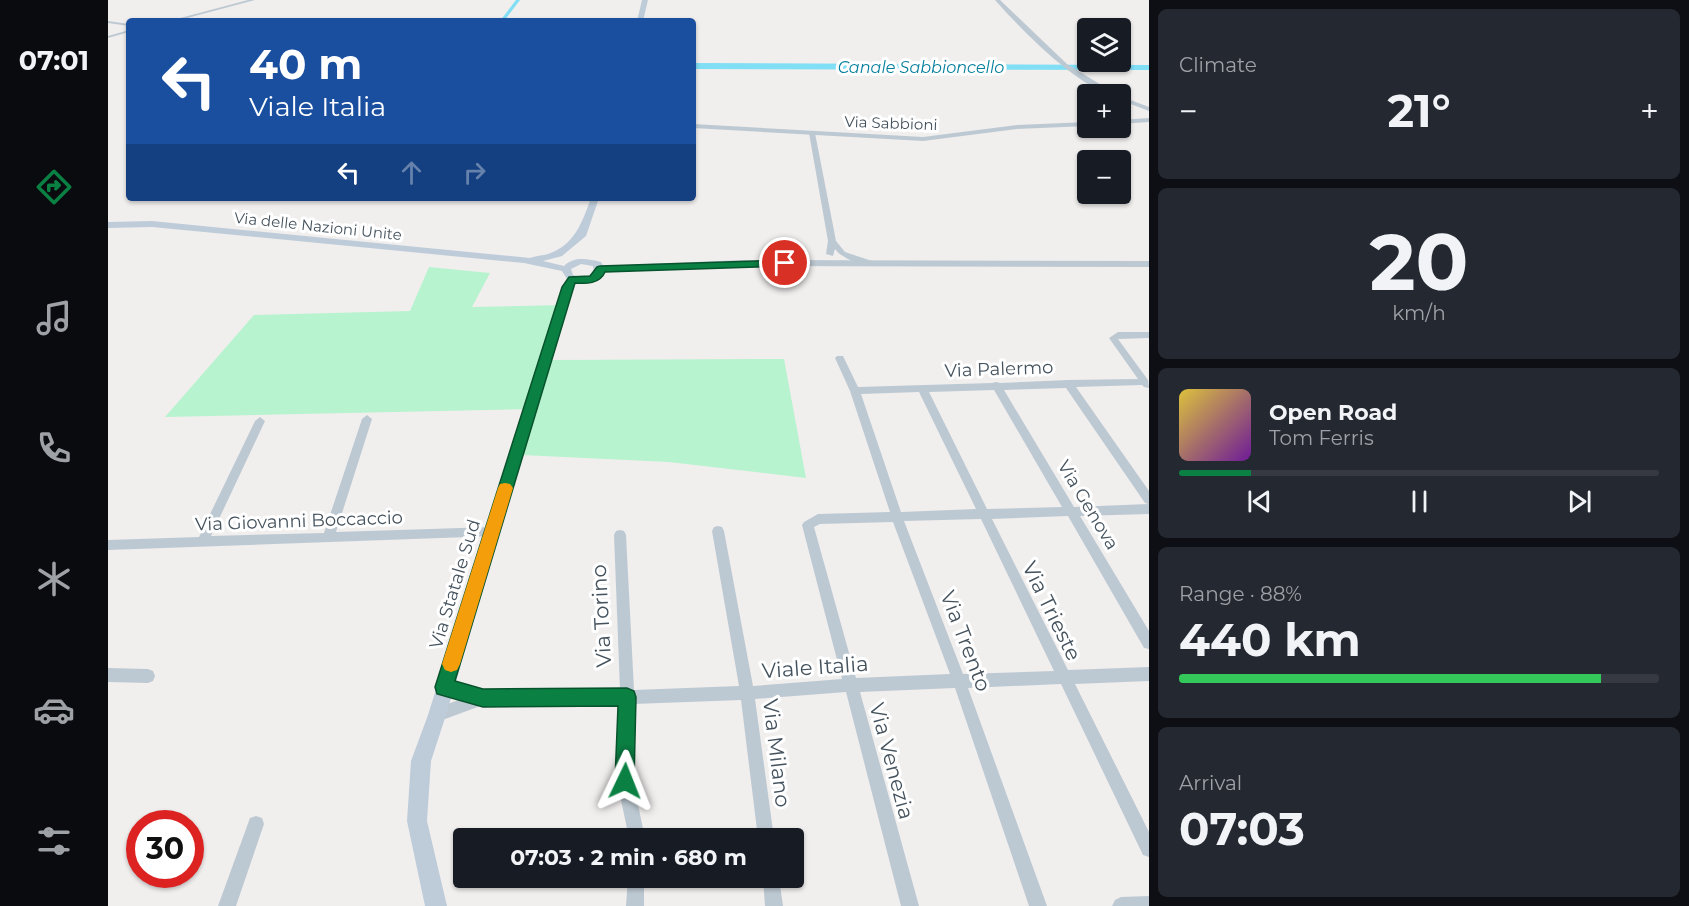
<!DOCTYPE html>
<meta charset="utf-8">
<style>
body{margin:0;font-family:Montserrat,sans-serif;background:#242831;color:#f1f3f6;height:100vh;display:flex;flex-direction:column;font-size:22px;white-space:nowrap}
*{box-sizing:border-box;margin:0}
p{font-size:20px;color:#9ea1a6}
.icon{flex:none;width:33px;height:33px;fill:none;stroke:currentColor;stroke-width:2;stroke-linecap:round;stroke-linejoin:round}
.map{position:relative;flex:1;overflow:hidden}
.side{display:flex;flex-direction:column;gap:9px;padding:9px;background:#0d0f14;width:540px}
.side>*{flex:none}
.top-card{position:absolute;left:18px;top:18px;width:570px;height:183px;border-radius:6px;box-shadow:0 2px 4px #0004;background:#1a4fa0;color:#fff;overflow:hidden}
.buttons{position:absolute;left:969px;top:18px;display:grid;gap:12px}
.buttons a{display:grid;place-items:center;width:54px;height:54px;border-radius:6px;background:#171b24;box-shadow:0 2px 4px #0004;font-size:30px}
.speed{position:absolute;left:18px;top:810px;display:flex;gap:12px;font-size:30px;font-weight:700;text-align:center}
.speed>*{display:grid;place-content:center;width:78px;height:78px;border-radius:50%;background:#171b24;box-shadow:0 2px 4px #0004;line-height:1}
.speed .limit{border:9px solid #d22;background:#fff;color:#111}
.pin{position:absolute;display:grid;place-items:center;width:51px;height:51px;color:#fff;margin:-26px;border:3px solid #fff;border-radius:50%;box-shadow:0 2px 6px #0007}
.me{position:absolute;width:66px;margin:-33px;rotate:2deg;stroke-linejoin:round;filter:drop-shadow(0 0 4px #0008)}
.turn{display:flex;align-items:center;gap:21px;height:126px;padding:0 24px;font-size:27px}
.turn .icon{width:78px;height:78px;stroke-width:2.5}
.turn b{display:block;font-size:42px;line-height:51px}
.lanes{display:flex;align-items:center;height:57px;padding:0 24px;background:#0003;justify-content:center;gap:30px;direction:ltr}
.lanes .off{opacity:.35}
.big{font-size:45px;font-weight:700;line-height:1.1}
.side .widget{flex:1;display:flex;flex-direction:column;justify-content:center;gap:9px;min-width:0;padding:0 21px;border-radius:9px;background:#242831}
.side .dial{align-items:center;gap:0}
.dial b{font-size:78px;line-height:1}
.song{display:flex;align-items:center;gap:18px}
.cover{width:72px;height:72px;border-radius:9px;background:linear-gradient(135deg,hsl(50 70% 55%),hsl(280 70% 35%))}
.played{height:6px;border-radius:3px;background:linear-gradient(90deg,#0b8043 15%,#363941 15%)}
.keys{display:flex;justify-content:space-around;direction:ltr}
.heat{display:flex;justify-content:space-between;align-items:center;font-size:33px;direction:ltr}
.charge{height:9px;border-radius:4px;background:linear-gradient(90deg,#34c759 88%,#363941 0)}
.trip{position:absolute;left:345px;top:828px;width:351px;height:60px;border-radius:6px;background:#171b24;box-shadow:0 2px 4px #0004;font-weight:700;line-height:60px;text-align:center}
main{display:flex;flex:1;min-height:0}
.tabs{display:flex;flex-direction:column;width:108px;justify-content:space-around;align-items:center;background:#090b0e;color:#9ea1a6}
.tabs .icon{width:42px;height:42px}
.tabs .on{color:#0b8043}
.tabs b{font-size:27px;color:#f1f3f6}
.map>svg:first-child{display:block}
</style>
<main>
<nav class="tabs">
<b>07:01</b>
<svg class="icon on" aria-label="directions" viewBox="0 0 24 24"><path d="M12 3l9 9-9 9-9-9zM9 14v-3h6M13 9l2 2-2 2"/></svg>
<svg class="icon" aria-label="music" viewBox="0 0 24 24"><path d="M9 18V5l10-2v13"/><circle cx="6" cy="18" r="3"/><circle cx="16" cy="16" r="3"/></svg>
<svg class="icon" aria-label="phone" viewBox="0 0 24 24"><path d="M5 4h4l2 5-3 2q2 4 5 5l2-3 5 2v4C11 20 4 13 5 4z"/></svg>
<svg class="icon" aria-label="climate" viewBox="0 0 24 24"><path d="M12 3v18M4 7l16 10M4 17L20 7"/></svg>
<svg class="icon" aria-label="car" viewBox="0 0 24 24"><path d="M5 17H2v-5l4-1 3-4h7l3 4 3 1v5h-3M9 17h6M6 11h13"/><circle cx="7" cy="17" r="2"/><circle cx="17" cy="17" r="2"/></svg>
<svg class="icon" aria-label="filters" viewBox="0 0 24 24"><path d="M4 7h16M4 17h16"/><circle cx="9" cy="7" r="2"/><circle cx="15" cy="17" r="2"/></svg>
</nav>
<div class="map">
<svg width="1041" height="906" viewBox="0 0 1041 906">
<rect width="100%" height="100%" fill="#f1eeee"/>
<path fill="#b7f3ce" d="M321,267L382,273L364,307L456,305L442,360L676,359L698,478L561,462L414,455L426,409L57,417L146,315L302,311Z"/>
<path fill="#80def5" d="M585,63L1041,65V70L585,69Z"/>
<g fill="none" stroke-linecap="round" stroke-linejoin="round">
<path fill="#80def5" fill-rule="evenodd" d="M408,0H412L396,21H392Z"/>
<g fill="#bdc9d2" fill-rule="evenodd">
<path d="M140,0H147L68,21H61Z"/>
<path d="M0,21L21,24V26L0,23Z"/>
<path d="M21,30V32L0,38V36Z"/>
<path d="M704,131L707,133L728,241L737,252L767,262V266C755,266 734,259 727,249L725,256L718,254L720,241L701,133Z"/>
<path d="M1010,332H1041V338L1010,339L1040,380L1041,388L1036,387L1034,385L968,387L1041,491V514L972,516L1041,631V649L1036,648L960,516L884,519L960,670L1041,667V681L967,684L1041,832V857L1035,855L953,684L860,688L939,906H921L847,688L752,692L811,906H793L738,692L647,699L666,838H650L633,700L526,704L525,781L537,838H521L509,781L512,704L375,705L329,722L324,720L322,715L324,710L353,699L331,692L329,687L331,682L336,680L375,691L512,690L506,535L508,531L512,530L516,531L518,535L526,690L631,686L604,531L606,527L610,526L614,527L616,531L645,686L734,679L694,525L696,522L710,514L782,512L742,391L727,358L729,356H735L750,387L884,383L888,382L892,383L960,380L1030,379L1001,338ZM958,388L1037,503L1040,504L966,507L896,390ZM886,390L954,507L879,509L821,392ZM811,392L868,509L793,512L753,394ZM873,519L946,671L855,674L796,521ZM785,522L842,674L748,678L706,527L712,524Z"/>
<path d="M259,415L264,419L228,532L384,527L388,528L390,532L388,536L0,550V540L91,537L147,421L152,417L157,421L103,536L216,533L254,419Z"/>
<path d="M0,668L40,669L45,671L47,676L45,681L40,683L0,682Z"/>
<path d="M148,816L154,818L156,824L128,906H110L142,818Z"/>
<path d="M520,878H536V906H518Z"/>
<path d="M655,878H671L675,906H657Z"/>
<path d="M1041,896V906H1004L1007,900L1013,897Z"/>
</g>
<g fill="#bdc9d2" fill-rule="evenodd">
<path d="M887,0H892L959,64L1008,94C975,94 909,25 887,0Z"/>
<path d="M1012,96L1041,107V111L1012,100Z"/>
<path d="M1041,118V122L1012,124V120Z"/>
<path d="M980,122V126L909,129L815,141L585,128V124L815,137L909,125Z"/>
<path d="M634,260L1041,261V267L634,266L492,272L488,269L492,266Z"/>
</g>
<g fill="#beccd9" fill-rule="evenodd">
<path d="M534,0H540L535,21H529Z"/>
<path d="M483,198H491L478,236L454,256L435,261L456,266C467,256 479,259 493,262L497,269L495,276L477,284L467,282L464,287L338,715L323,761L319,821L339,906H317L299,821L303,761L320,715L454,287L459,279L454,271L416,263L44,227L0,228V222L44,221L422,258C429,255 438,256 445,252C468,242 475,220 483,198ZM473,264L485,266L486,272L476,278L465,275L463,269Z"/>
</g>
</g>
<path fill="#0b8043" stroke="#07532c" stroke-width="1.5" d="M677,260L681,261V266L497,272C492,284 478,284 467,283L347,681L375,689L519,688L526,691L528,697L526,781L524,788L517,791L510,788L507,781L510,706L375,707L329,694L327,687L454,287L461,277L482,276L489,267L492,266Z"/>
<path fill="#f59e0b" d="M397,483L402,484L405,488L352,664L349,670L343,672L337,670L334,664L390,488L392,484Z"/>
<g text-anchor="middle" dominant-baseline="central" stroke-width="6" stroke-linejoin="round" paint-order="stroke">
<g font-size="15" fill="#44525d" stroke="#fff">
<text transform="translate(783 123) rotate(2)">Via Sabbioni</text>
<text transform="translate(210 226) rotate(6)">Via delle Nazioni Unite</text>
</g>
<g font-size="16" font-style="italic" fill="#037e9c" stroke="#fff">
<text x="813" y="67">Canale Sabbioncello</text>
</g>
<g font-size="18" fill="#44525d" stroke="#fff">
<text transform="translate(891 369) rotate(-2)">Via Palermo</text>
<text transform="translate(980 505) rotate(59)">Via Genova</text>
<text transform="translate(191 521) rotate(-2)">Via Giovanni Boccaccio</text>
<text transform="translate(347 584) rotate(-73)">Via Statale Sud</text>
</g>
<g font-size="21" fill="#44525d" stroke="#fff">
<text transform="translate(944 611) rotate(64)">Via Trieste</text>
<text transform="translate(493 616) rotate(-93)">Via Torino</text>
<text transform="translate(858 641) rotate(69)">Via Trento</text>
<text transform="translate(707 667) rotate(-4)">Viale Italia</text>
<text transform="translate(669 753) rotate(83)">Via Milano</text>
<text transform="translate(784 761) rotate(75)">Via Venezia</text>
</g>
</g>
</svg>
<div class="buttons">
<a><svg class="icon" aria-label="layers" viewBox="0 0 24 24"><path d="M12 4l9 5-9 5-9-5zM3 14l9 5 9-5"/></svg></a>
<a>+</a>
<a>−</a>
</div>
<div class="speed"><div class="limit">30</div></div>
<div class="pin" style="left:677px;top:263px;background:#d93025"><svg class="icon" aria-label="arrive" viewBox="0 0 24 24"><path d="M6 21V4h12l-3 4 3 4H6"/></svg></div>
<svg class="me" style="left:517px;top:781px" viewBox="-20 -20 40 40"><path d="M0-17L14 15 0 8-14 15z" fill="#0b8043" stroke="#fff" stroke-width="4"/></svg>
<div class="trip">07:03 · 2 min · 680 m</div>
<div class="top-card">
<div class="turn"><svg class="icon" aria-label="left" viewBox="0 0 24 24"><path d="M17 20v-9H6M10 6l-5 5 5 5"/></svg><div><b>40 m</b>Viale Italia</div></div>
<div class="lanes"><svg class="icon" aria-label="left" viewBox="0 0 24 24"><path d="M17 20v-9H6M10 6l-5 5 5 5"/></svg><svg class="icon off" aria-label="ahead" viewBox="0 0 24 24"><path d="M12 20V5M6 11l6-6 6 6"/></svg><svg class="icon off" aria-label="right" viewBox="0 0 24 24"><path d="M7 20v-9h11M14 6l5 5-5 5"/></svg></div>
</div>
</div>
<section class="side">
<div class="widget"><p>Climate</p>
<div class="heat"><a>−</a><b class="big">21°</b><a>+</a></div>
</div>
<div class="widget dial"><b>20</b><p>km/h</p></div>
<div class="widget">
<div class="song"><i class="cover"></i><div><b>Open Road</b><p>Tom Ferris</p></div></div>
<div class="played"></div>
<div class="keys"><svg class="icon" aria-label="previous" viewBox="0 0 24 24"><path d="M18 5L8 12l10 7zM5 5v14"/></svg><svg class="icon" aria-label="pause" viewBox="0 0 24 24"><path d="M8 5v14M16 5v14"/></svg><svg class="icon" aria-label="next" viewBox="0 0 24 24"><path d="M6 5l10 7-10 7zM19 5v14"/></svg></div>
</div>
<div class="widget"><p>Range · 88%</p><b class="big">440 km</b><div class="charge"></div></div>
<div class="widget"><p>Arrival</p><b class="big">07:03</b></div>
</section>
</main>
